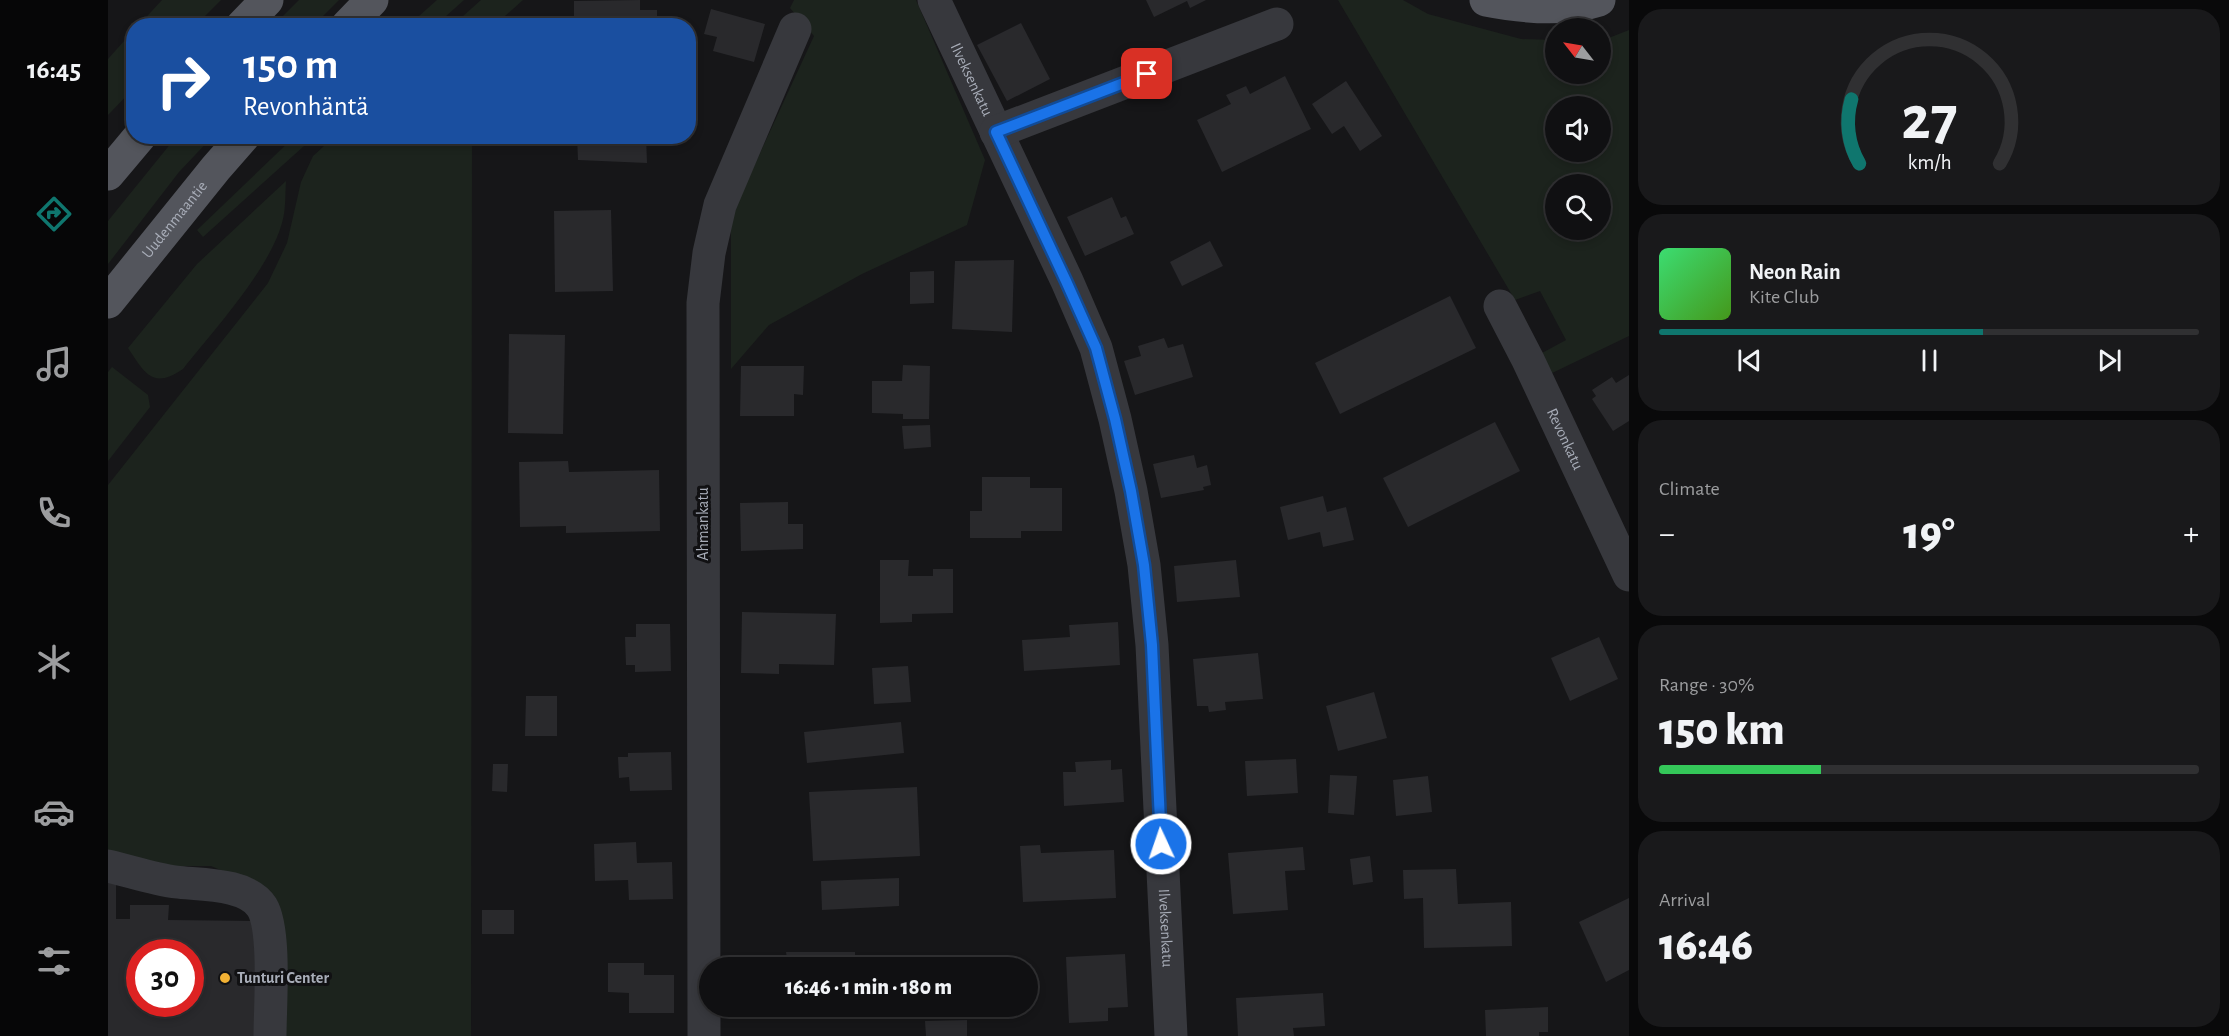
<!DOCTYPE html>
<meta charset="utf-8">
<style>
body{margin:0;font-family:"Alegreya Sans",sans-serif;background:#19191b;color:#f1f3f6;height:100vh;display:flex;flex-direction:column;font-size:22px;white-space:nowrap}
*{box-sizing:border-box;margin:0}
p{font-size:20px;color:#9c9d9f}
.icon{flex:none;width:33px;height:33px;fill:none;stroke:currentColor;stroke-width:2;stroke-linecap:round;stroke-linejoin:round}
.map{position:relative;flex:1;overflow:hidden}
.panel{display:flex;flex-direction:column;gap:9px;padding:9px;background:#09090a;width:600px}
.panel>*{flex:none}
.hud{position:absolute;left:18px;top:18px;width:570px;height:126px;border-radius:24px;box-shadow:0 3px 9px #0003,0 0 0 2px #303032;background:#1a4fa0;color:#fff;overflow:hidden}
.needle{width:39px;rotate:301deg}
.buttons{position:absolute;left:1437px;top:18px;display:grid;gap:12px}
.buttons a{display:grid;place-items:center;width:66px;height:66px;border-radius:50%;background:#101012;box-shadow:0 3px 9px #0003,0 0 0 2px #303032;font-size:30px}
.speed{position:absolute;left:18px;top:939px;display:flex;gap:12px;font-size:30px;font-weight:700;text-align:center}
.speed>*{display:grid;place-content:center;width:78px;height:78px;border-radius:50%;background:#101012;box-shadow:0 3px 9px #0003,0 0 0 2px #303032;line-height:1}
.speed .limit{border:9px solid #d22;background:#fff;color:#111}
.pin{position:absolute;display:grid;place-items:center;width:51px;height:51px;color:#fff;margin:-26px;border-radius:12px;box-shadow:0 3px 9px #0006}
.me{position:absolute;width:66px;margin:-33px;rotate:357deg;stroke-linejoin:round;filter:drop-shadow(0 0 4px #0008)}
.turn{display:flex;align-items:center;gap:21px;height:126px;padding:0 18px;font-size:27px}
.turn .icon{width:78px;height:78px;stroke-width:2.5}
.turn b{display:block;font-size:42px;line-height:51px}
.big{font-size:45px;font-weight:800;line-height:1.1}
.panel .card{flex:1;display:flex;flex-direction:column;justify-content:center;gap:9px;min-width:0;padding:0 21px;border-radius:24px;background:#19191b}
.panel .dial{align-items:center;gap:0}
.dial svg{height:156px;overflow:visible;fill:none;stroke:#303032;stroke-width:7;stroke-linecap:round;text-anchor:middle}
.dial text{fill:#f1f3f6;stroke:none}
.song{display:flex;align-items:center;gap:18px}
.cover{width:72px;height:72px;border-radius:9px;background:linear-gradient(135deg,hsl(140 70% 55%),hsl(100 70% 35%))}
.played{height:6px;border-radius:3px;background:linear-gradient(90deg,#0f766e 60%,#303032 60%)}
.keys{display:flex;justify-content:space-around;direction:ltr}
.heat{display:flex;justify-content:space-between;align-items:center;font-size:33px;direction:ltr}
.charge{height:9px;border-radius:4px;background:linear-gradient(90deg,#34c759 30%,#303032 0)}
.trip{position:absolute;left:591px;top:957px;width:339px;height:60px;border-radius:30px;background:#101012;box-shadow:0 3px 9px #0003,0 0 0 2px #303032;font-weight:800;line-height:60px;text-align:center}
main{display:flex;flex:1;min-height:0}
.dock{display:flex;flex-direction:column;width:108px;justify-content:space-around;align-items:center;background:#060607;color:#9c9d9f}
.dock .icon{width:42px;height:42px}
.dock .current{color:#0f766e}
.dock b{font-size:27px;color:#f1f3f6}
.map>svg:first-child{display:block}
</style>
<main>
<nav class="dock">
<b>16:45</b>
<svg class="icon current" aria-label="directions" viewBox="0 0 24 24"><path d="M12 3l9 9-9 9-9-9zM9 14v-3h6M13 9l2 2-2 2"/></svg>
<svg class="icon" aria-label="music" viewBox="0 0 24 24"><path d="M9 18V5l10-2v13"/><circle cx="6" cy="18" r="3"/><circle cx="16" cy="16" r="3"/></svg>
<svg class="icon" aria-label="phone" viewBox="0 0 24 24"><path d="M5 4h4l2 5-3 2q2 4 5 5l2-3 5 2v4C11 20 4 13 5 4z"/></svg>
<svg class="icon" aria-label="climate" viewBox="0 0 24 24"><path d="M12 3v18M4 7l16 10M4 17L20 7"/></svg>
<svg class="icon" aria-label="car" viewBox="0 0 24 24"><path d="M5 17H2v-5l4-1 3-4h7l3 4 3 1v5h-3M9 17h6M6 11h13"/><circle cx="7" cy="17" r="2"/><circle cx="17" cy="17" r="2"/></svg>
<svg class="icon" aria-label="filters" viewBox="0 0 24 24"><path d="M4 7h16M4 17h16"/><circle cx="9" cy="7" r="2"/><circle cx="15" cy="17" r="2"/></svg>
</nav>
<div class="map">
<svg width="1521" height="1036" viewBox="0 0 1521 1036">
<rect width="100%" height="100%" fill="#161618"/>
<g fill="#1c231d" fill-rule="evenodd">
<path d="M54,0H113L88,25H31Z"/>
<path d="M191,0H231L206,25H166Z"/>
<path d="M329,0H356L328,25H301Z"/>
<path d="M373,0H415L387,25H345Z"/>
<path d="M686,0H808L877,160L859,225L754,274L661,325L623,369V216L706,36L682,8Z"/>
<path d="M1230,0H1295L1320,14L1413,39L1447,40L1448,74H1492L1493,41L1521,30V336L1440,375L1434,353L1458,340L1432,291L1407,300ZM1448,106H1492V152H1448ZM1448,184H1492V230H1448Z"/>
<path d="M25,31V89L0,115V59Z"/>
<path d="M68,137H104L71,172L0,264V221Z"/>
<path d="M186,137H206L95,237L89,230Z"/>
<path d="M226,137H364L363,1036H168L167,909L162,891L103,866H57L0,851V485L160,283L179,243L193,182L205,156Z"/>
<path d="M178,181C177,195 178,210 174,223C161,270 106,330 75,369C44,390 37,373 20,348L89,264Z"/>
<path d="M4,367L40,395L42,407L0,461V372Z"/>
</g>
<g fill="#29292c" fill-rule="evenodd">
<path d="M532,0V10H549V26H466V1Z"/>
<path d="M1038,0H1098L1082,8L1079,1L1046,17Z"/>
<path d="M603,9L657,24L646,62L605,51L609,37L596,34Z"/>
<path d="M913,23L942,79L899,101L869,45Z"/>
<path d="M1177,76L1203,129L1114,172L1089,120L1123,104L1118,95L1138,86L1142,94Z"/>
<path d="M1238,81L1274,136L1252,151L1236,126L1224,134L1204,104Z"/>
<path d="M469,136H538L539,163L470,160Z"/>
<path d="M1004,197L1013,218L1018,216L1026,234L977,256L959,217Z"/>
<path d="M503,210L505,291L447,292L446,211Z"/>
<path d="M1102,241L1115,266L1074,286L1062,262Z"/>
<path d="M906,260L904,332L844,329L847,261Z"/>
<path d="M826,271V303L802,304V272Z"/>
<path d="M1342,296L1368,348L1232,414L1207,363Z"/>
<path d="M401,334L457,335L455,434L400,433Z"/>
<path d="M1056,338L1060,348L1075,344L1085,377L1027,395L1016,361L1033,356L1030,346Z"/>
<path d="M795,365L822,366L821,419H795V414L764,413V381H794Z"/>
<path d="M633,366H696L695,395L686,394V416H632Z"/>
<path d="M1521,375V421L1505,431L1484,399L1488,396L1484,390L1504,377L1508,383Z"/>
<path d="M1387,422L1412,471L1300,527L1275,478Z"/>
<path d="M822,425L823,447L796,449L794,426Z"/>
<path d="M1086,455L1089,468L1099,465L1103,485L1095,487L1096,490L1053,498L1045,464Z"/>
<path d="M460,461L461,472L551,470L552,531L458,533V526L412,527L411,462Z"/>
<path d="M874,477H922V488H954V531H913V538H862V511H874Z"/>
<path d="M1215,496L1219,512L1238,507L1246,540L1215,547L1212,532L1180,540L1172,507Z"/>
<path d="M680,502V524H695V549L633,551L632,503Z"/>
<path d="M772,560H801L800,576H825V569H845V613L804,614V622L772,623Z"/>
<path d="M1128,560L1132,597L1069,602L1066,566Z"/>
<path d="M634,612L728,614L726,665L671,664V674L633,673Z"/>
<path d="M1010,622L1012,665L916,671L914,640L962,637L961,625Z"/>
<path d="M528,624H562L563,671L527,672V665H518L517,637H528Z"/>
<path d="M1491,637L1510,679L1462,701L1443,658Z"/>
<path d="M1150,653L1155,699L1117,702L1118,710L1101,712L1100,706H1089L1085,659Z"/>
<path d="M800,666L803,702L766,704L764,668Z"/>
<path d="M1266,692L1279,738L1230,751L1218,706Z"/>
<path d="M418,696H449V736H417Z"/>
<path d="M793,722L796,753L699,763L696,732Z"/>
<path d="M563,752L564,790L522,791L521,777L511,778L510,757H520V753Z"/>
<path d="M1188,759L1190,793L1139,796L1137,761Z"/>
<path d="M1003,760V770L1014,769L1016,802L956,806L955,772H968L967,762Z"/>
<path d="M385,764H400L399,792L384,791Z"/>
<path d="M1222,775L1249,776L1246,815L1220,813Z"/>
<path d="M1320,776L1324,812L1288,816L1285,780Z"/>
<path d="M809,787L812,856L705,861L701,792Z"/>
<path d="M528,842L529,863L564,862L565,899L521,900L520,880L487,881L486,844Z"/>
<path d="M932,845L933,853L1006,850L1008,898L915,902L912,846Z"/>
<path d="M1195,847L1197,870L1177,871L1180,910L1125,914L1120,853Z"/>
<path d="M1262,856L1265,882L1245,885L1242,859Z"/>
<path d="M1348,869L1350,904L1403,902L1404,946L1316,948L1315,898L1296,899L1295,870Z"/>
<path d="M791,878V906L714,910L713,881Z"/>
<path d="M0,880L8,882V919H22V905H61L60,920L151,921L150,1036H0ZM32,952H82V1004H32Z"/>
<path d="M1521,898V970L1498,982L1471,922Z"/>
<rect x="374" y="910" width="32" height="24"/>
<path d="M678,952H747V968H649V959H679Z"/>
<path d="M1017,954L1020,1007L1000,1008V1021L961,1023L958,957Z"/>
<path d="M500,963H536V975H566V1013H521V993L500,992Z"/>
<path d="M1215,993L1217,1026L1185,1028L1186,1036H1130L1128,998Z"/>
<rect x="634" y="1006" width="51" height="11"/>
<path d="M1440,1007V1032H1431V1036H1378L1377,1010Z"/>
<path d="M859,1020V1036H818L817,1021Z"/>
</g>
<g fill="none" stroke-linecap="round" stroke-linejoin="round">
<g stroke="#37383d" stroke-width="33">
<path id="s1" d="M826,0L959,281L988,348L1007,419L1023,491L1036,565L1044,645L1063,1036"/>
<path d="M888,132L1169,24"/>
<path id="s2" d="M1392,306L1420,360L1521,575"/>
<path d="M0,866C22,871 45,879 68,882C92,885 139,883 154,907C168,930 162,1007 162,1036"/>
<path d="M596,1036L595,303L601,253L612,205L687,29"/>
</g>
<g stroke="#53555c" stroke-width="33">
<path d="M1378,0C1414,7 1457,11 1491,0"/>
<path d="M134,26L159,0"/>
<path d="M239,26L264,0"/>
<path d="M0,174L32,136"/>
<path id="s3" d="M0,302L108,168L136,136"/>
</g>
</g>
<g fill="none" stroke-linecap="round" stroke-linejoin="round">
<g stroke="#114b97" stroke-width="15">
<path id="route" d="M1039,74L888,132L958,281L988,348L1007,419L1023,491L1036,565L1044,645L1053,844"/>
</g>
<use href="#route" stroke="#1a73e8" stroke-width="10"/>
</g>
<circle fill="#f2b134" stroke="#111113" stroke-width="2" cx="117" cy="978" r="6"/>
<g text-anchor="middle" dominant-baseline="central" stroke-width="6" stroke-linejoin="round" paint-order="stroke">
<g font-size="16" fill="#a8adb8" stroke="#111113">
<text stroke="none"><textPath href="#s1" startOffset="88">Ilveksenkatu</textPath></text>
<text stroke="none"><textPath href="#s3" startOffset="106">Uudenmaantie</textPath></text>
<text stroke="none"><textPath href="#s2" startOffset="148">Revonkatu</textPath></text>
<text transform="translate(595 524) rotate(-90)">Ahmankatu</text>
<text stroke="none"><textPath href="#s1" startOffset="970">Ilveksenkatu</textPath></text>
</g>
<g font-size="16" font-weight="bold" fill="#a8adb8" stroke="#111113" text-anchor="start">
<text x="129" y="978">Tunturi Center</text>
</g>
</g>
</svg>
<div class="buttons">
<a><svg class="needle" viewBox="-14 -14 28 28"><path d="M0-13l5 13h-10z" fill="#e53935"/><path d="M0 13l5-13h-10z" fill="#9c9d9f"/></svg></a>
<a><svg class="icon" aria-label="sound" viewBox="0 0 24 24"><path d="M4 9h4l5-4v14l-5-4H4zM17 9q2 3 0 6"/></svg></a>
<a><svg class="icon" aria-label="search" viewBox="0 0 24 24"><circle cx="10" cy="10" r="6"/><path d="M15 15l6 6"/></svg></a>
</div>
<div class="speed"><div class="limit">30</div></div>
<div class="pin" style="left:1039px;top:74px;background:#d93025"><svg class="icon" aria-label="arrive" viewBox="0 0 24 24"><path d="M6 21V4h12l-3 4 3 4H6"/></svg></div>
<svg class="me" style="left:1053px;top:844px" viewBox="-20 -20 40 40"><circle r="17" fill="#1a73e8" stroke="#fff" stroke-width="3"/><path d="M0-11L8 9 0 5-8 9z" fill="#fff"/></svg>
<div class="trip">16:46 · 1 min · 180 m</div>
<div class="hud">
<div class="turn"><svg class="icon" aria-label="right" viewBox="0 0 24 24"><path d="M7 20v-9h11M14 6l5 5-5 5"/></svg><div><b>150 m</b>Revonhäntä</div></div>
</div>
</div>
<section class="panel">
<div class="card dial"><svg viewBox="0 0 100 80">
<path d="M14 69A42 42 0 1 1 86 69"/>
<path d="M14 69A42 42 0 0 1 10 36" stroke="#0f766e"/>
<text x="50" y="56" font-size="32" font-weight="700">27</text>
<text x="50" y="72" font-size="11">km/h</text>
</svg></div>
<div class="card">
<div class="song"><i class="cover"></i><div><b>Neon Rain</b><p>Kite Club</p></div></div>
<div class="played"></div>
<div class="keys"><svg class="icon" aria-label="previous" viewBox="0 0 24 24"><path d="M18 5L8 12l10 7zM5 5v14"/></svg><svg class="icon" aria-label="pause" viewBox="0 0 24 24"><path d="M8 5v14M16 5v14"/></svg><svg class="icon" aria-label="next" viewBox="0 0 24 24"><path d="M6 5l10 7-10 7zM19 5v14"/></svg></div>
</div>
<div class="card"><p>Climate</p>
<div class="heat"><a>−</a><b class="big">19°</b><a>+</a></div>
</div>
<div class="card"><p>Range · 30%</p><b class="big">150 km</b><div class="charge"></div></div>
<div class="card"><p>Arrival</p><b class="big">16:46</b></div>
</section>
</main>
